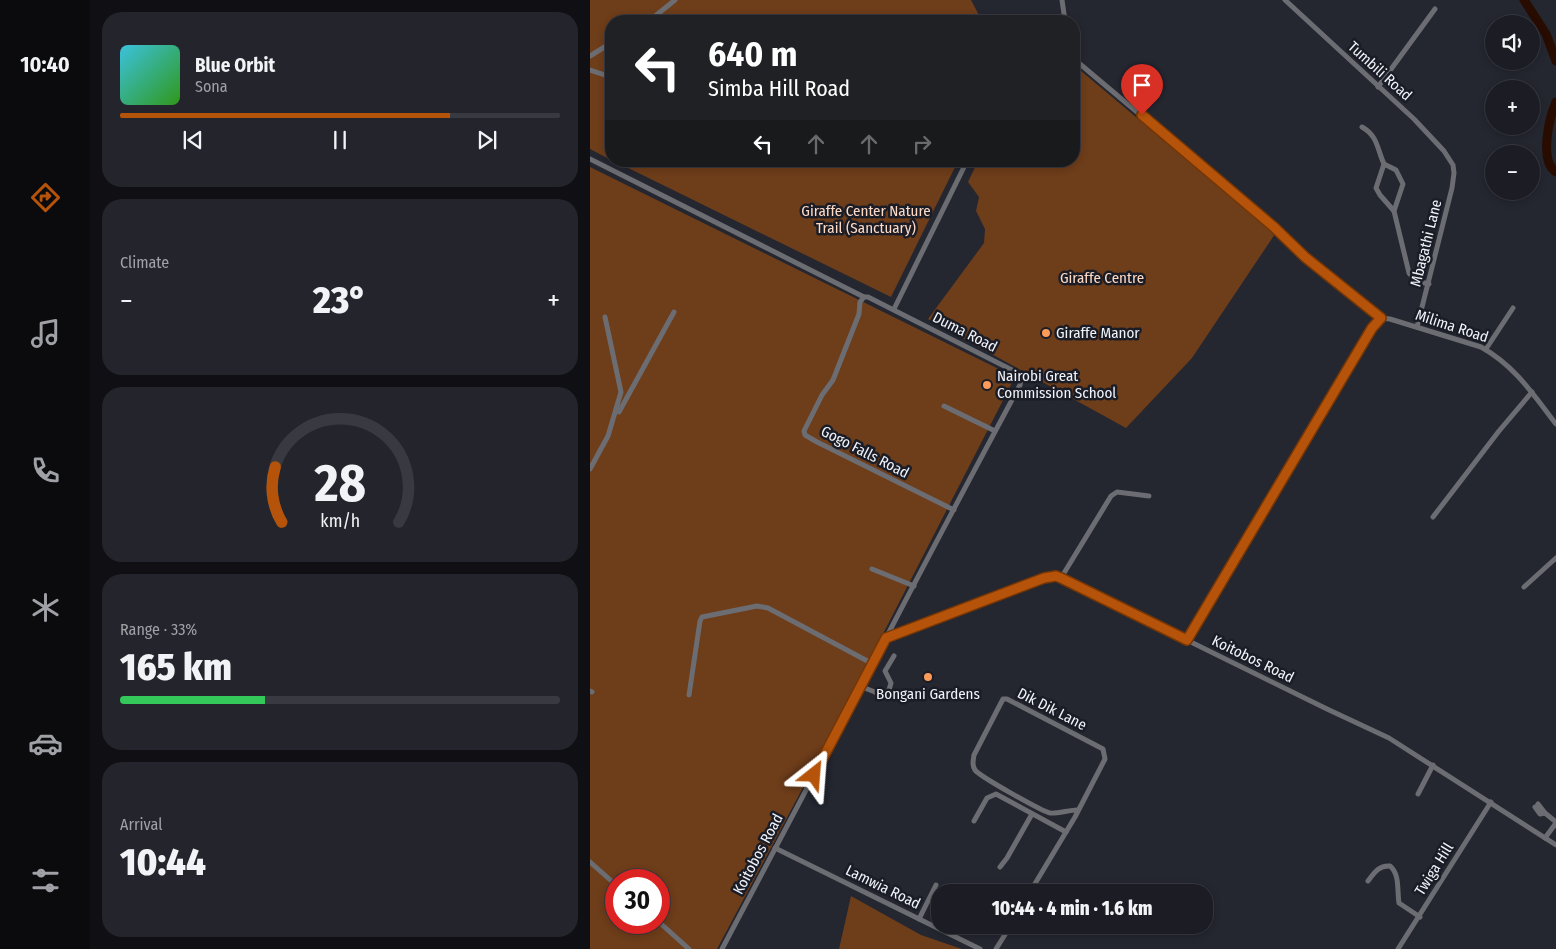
<!DOCTYPE html>
<meta charset="utf-8">
<style>
body{margin:0;font-family:"Fira Sans Condensed",sans-serif;background:#24252c;color:#f1f3f6;height:100vh;display:flex;flex-direction:column;font-size:19px;white-space:nowrap}
*{box-sizing:border-box;margin:0}
p{font-size:16px;color:#a0a1a6}
.icon{flex:none;width:28px;height:28px;fill:none;stroke:currentColor;stroke-width:2;stroke-linecap:round;stroke-linejoin:round}
.map{position:relative;flex:1;overflow:hidden}
.side{display:flex;flex-direction:column;gap:12px;padding:12px;background:#0f0f14;width:500px}
.side>*{flex:none}
.guide{position:absolute;left:15px;top:15px;width:475px;height:152px;border-radius:20px;box-shadow:0 2px 8px #0003,0 0 0 1px #393a41;background:#202124;color:#fff;overflow:hidden}
.controls{position:absolute;left:895px;top:15px;display:grid;gap:10px}
.controls a{display:grid;place-items:center;width:55px;height:55px;border-radius:50%;background:#1b1c24;box-shadow:0 2px 8px #0003,0 0 0 1px #393a41;font-size:25px}
.speed{position:absolute;left:15px;top:869px;display:flex;gap:10px;font-size:25px;font-weight:700;text-align:center}
.speed>*{display:grid;place-content:center;width:65px;height:65px;border-radius:50%;background:#1b1c24;box-shadow:0 2px 8px #0003,0 0 0 1px #393a41;line-height:1}
.speed .limit{border:8px solid #d22;background:#fff;color:#111}
.pin{position:absolute;display:grid;place-items:center;width:42px;height:42px;color:#fff;margin:-51px -21px;border-radius:50% 50% 50% 0;rotate:-45deg;box-shadow:0 0 5px #0007}
.pin .icon{rotate:45deg}
.me{position:absolute;width:55px;margin:-28px;rotate:28deg;stroke-linejoin:round;filter:drop-shadow(0 0 4px #0008)}
.turn{display:flex;align-items:center;gap:18px;height:105px;padding:0 20px;font-size:22px}
.turn .icon{width:65px;height:65px;stroke-width:2.5}
.turn b{display:block;font-size:35px;line-height:42px}
.lanes{display:flex;align-items:center;height:48px;padding:0 20px;background:#0003;justify-content:center;gap:25px;direction:ltr}
.lanes .off{opacity:.35}
.big{font-size:38px;font-weight:800;line-height:1.1}
.side .tile{flex:1;display:flex;flex-direction:column;justify-content:center;gap:8px;min-width:0;padding:0 18px;border-radius:20px;background:#24252c}
.side .dial{align-items:center;gap:0}
.dial svg{height:130px;overflow:visible;fill:none;stroke:#393a41;stroke-width:7;stroke-linecap:round;text-anchor:middle}
.dial text{fill:#f1f3f6;stroke:none}
.song{display:flex;align-items:center;gap:15px}
.cover{width:60px;height:60px;border-radius:8px;background:linear-gradient(135deg,hsl(190 70% 55%),hsl(110 70% 35%))}
.played{height:5px;border-radius:2px;background:linear-gradient(90deg,#b45309 75%,#393a41 75%)}
.keys{display:flex;justify-content:space-around;direction:ltr}
.heat{display:flex;justify-content:space-between;align-items:center;font-size:28px;direction:ltr}
.charge{height:8px;border-radius:4px;background:linear-gradient(90deg,#34c759 33%,#393a41 0)}
.trip{position:absolute;left:341px;top:884px;width:282px;height:50px;border-radius:20px;background:#1b1c24;box-shadow:0 2px 8px #0003,0 0 0 1px #393a41;font-weight:800;line-height:50px;text-align:center}
main{display:flex;flex:1;min-height:0}
.dock{display:flex;flex-direction:column;width:90px;justify-content:space-around;align-items:center;background:#0b0b0e;color:#a0a1a6}
.dock .icon{width:35px;height:35px}
.dock .current{color:#b45309}
.dock b{font-size:22px;color:#f1f3f6}
.map>svg:first-child{display:block}
</style>
<main>
<nav class="dock">
<b>10:40</b>
<svg class="icon current" aria-label="directions" viewBox="0 0 24 24"><path d="M12 3l9 9-9 9-9-9zM9 14v-3h6M13 9l2 2-2 2"/></svg>
<svg class="icon" aria-label="music" viewBox="0 0 24 24"><path d="M9 18V5l10-2v13"/><circle cx="6" cy="18" r="3"/><circle cx="16" cy="16" r="3"/></svg>
<svg class="icon" aria-label="phone" viewBox="0 0 24 24"><path d="M5 4h4l2 5-3 2q2 4 5 5l2-3 5 2v4C11 20 4 13 5 4z"/></svg>
<svg class="icon" aria-label="climate" viewBox="0 0 24 24"><path d="M12 3v18M4 7l16 10M4 17L20 7"/></svg>
<svg class="icon" aria-label="car" viewBox="0 0 24 24"><path d="M5 17H2v-5l4-1 3-4h7l3 4 3 1v5h-3M9 17h6M6 11h13"/><circle cx="7" cy="17" r="2"/><circle cx="17" cy="17" r="2"/></svg>
<svg class="icon" aria-label="filters" viewBox="0 0 24 24"><path d="M4 7h16M4 17h16"/><circle cx="9" cy="7" r="2"/><circle cx="15" cy="17" r="2"/></svg>
</nav>
<section class="side">
<div class="tile">
<div class="song"><i class="cover"></i><div><b>Blue Orbit</b><p>Sona</p></div></div>
<div class="played"></div>
<div class="keys"><svg class="icon" aria-label="previous" viewBox="0 0 24 24"><path d="M18 5L8 12l10 7zM5 5v14"/></svg><svg class="icon" aria-label="pause" viewBox="0 0 24 24"><path d="M8 5v14M16 5v14"/></svg><svg class="icon" aria-label="next" viewBox="0 0 24 24"><path d="M6 5l10 7-10 7zM19 5v14"/></svg></div>
</div>
<div class="tile"><p>Climate</p>
<div class="heat"><a>−</a><b class="big">23°</b><a>+</a></div>
</div>
<div class="tile dial"><svg viewBox="0 0 100 80">
<path d="M14 69A42 42 0 1 1 86 69"/>
<path d="M14 69A42 42 0 0 1 10 35" stroke="#b45309"/>
<text x="50" y="56" font-size="32" font-weight="700">28</text>
<text x="50" y="72" font-size="11">km/h</text>
</svg></div>
<div class="tile"><p>Range · 33%</p><b class="big">165 km</b><div class="charge"></div></div>
<div class="tile"><p>Arrival</p><b class="big">10:44</b></div>
</section>
<div class="map">
<svg width="966" height="949" viewBox="0 0 966 949">
<rect width="100%" height="100%" fill="#242630"/>
<g fill="#6e3d1a" fill-rule="evenodd">
<path d="M0,0H381L392,21H21V160L0,149Z"/>
<path d="M484,65L685,234L602,358L536,428L338,319L394,243L395,229L386,211L389,197L378,182L388,161H484Z"/>
<path d="M24,161H368L301,297Z"/>
<path d="M0,167L425,377L242,733L127,949H0ZM26,880H69V922H26Z"/>
<path d="M261,896L331,935L372,949H249Z"/>
</g>
<g fill="none" stroke-linecap="round" stroke-linejoin="round">
<g stroke="#280c00" stroke-width="9">
<path d="M934,0L956,34L966,61"/>
<path d="M966,102C959,118 949,161 966,172"/>
</g>
<g stroke="#6c6d72" stroke-width="5">
<path d="M472,0L475,21"/>
<path d="M695,0L824,119L854,151L863,165L864,173L862,188L827,327"/>
<path d="M59,21L85,0"/>
<path d="M0,56L21,43"/>
<path d="M484,59L685,228L715,257L791,318"/>
<path d="M0,70L21,77"/>
<path d="M788,87L845,9"/>
<path d="M772,127C788,136 787,149 794,164L786,188L790,195L804,211L819,273L826,281L839,284"/>
<path d="M0,159L274,297"/>
<path d="M794,164L806,170L813,184L804,211"/>
<path d="M304,309L377,161"/>
<path d="M896,349L923,308"/>
<path d="M354,406L405,431"/>
<path d="M29,412L84,312"/>
<path d="M0,469L18,436L31,392L15,317"/>
<path d="M843,517L909,431L942,392"/>
<path d="M282,569L324,586"/>
<path d="M471,578L521,496L527,492L559,496"/>
<path d="M934,587L966,558"/>
<path d="M296,638C340,553 385,469 430,385L431,379L428,373L278,297H274L270,302L269,314L243,380L232,395L214,431L215,435L227,442L364,510"/>
<path d="M597,640L782,328L791,318L800,319L891,347C925,366 943,394 966,424"/>
<path d="M272,687L285,692L291,697L299,690L301,683L295,671L304,656"/>
<path d="M0,691L2,692"/>
<path d="M99,695L110,621L112,617L167,606L178,608L283,664"/>
<path d="M828,794L843,765"/>
<path d="M948,804L955,813L966,822"/>
<path d="M945,807L950,814L955,813"/>
<path d="M384,821L397,798L406,794L476,832"/>
<path d="M955,838L966,823"/>
<path d="M185,848L390,949"/>
<path d="M0,862L26,885"/>
<path d="M410,867L417,858L442,814"/>
<path d="M778,881C784,873 789,865 800,866C810,874 807,891 809,903L830,917"/>
<path d="M440,892L485,817L515,759L513,749L417,699H413L384,755C383,761 382,765 385,770C389,776 453,812 460,813C466,814 480,810 487,810"/>
<path d="M329,919L346,885"/>
<path d="M69,922L99,949"/>
<path d="M132,949L296,639L462,577L471,578L737,709L799,738L966,845"/>
<path d="M406,949L421,925"/>
<path d="M808,949L901,802"/>
</g>
</g>
<g fill="none" stroke-linecap="round" stroke-linejoin="round">
<g stroke="#753606" stroke-width="12">
<path id="route" d="M224,775L296,638L454,578L466,576L471,578L597,640L782,328L791,318L715,257L685,228L552,115"/>
</g>
<use href="#route" stroke="#b45309" stroke-width="9"/>
</g>
<g fill="#fe9b59" stroke="#1a1c26" stroke-width="2">
<circle cx="456" cy="333" r="5"/>
<circle cx="397" cy="385" r="5"/>
<circle cx="338" cy="677" r="5"/>
</g>
<g text-anchor="middle" dominant-baseline="central" stroke-width="5" stroke-linejoin="round" paint-order="stroke">
<g font-size="15" fill="#f1f3fa" stroke="#1a1c26">
<text transform="translate(790 71) rotate(42)">Tumbili Road</text>
<text transform="translate(836 243) rotate(-76)">Mbagathi Lane</text>
<text transform="translate(862 326) rotate(18)">Milima Road</text>
<text transform="translate(375 332) rotate(27)">Duma Road</text>
<text transform="translate(275 452) rotate(27)">Gogo Falls Road</text>
<text transform="translate(663 659) rotate(26)">Koitobos Road</text>
<text transform="translate(462 709) rotate(27)">Dik Dik Lane</text>
<text transform="translate(168 854) rotate(-62)">Koitobos Road</text>
<text transform="translate(844 869) rotate(-58)">Twiga Hill</text>
<text transform="translate(293 887) rotate(26)">Lamwia Road</text>
</g>
<g font-size="15" fill="#fedac5" stroke="#1a1c26">
<text x="276" y="211">Giraffe Center Nature<tspan x="276" dy="17">Trail (Sanctuary)</tspan></text>
<text x="512" y="278">Giraffe Centre</text>
</g>
<g font-size="15" fill="#f1f3fa" stroke="#1a1c26" text-anchor="start">
<text x="466" y="333">Giraffe Manor</text>
<text x="407" y="376">Nairobi Great<tspan x="407" dy="17">Commission School</tspan></text>
<text x="338" y="694" text-anchor="middle">Bongani Gardens</text>
</g>
</g>
</svg>
<div class="controls">
<a><svg class="icon" aria-label="sound" viewBox="0 0 24 24"><path d="M4 9h4l5-4v14l-5-4H4zM17 9q2 3 0 6"/></svg></a>
<a>+</a>
<a>−</a>
</div>
<div class="speed"><div class="limit">30</div></div>
<div class="pin" style="left:552px;top:115px;background:#d93025"><svg class="icon" aria-label="arrive" viewBox="0 0 24 24"><path d="M6 21V4h12l-3 4 3 4H6"/></svg></div>
<svg class="me" style="left:224px;top:775px" viewBox="-20 -20 40 40"><path d="M0-17L14 15 0 8-14 15z" fill="#b45309" stroke="#fff" stroke-width="4"/></svg>
<div class="trip">10:44 · 4 min · 1.6 km</div>
<div class="guide">
<div class="turn"><svg class="icon" aria-label="left" viewBox="0 0 24 24"><path d="M17 20v-9H6M10 6l-5 5 5 5"/></svg><div><b>640 m</b>Simba Hill Road</div></div>
<div class="lanes"><svg class="icon" aria-label="left" viewBox="0 0 24 24"><path d="M17 20v-9H6M10 6l-5 5 5 5"/></svg><svg class="icon off" aria-label="ahead" viewBox="0 0 24 24"><path d="M12 20V5M6 11l6-6 6 6"/></svg><svg class="icon off" aria-label="ahead" viewBox="0 0 24 24"><path d="M12 20V5M6 11l6-6 6 6"/></svg><svg class="icon off" aria-label="right" viewBox="0 0 24 24"><path d="M7 20v-9h11M14 6l5 5-5 5"/></svg></div>
</div>
</div>
</main>
